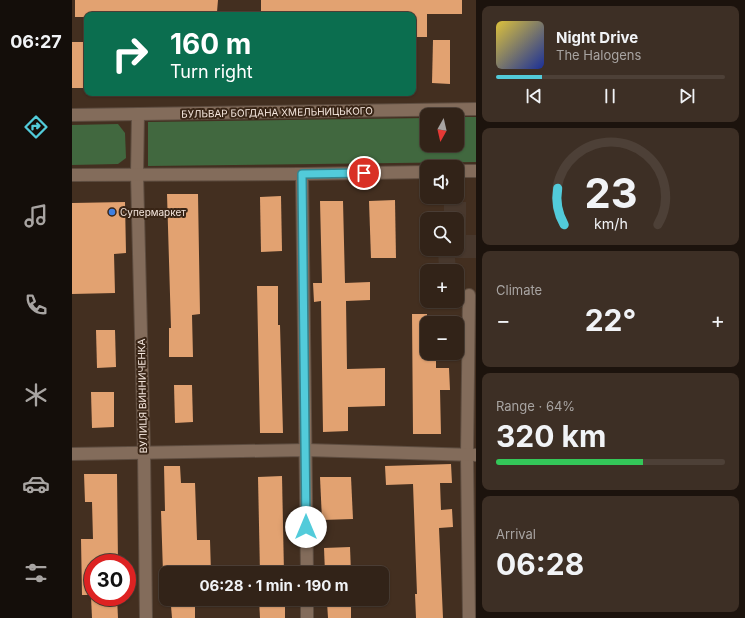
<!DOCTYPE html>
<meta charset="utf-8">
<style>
body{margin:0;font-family:Inter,sans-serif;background:#3d2f25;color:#f1f3f6;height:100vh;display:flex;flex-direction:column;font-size:15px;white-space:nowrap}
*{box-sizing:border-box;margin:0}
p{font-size:13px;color:#a8a4a2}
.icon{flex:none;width:22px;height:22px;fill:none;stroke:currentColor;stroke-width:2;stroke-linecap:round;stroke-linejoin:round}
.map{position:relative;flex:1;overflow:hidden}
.sheet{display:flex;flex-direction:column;gap:6px;padding:6px;background:#1c130d;width:269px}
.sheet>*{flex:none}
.top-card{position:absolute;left:12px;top:12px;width:332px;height:84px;border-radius:8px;box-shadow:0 1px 3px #0004,0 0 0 1px #4d4037;background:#0b6e4f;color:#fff;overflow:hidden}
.needle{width:26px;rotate:188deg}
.controls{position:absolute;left:348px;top:108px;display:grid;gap:8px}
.controls a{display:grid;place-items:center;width:44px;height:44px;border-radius:8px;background:#322318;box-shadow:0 1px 3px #0004,0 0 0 1px #4d4037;font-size:20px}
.speed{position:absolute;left:12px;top:554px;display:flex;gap:8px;font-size:20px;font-weight:700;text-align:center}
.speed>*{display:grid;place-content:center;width:52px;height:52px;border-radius:50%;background:#322318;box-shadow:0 1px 3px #0004,0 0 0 1px #4d4037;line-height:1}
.speed .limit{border:6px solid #d22;background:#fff;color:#111}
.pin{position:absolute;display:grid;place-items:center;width:34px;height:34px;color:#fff;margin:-17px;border:2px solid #fff;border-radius:50%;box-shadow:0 1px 4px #0007}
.me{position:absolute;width:44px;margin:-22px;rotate:0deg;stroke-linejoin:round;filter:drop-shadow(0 0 3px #0008)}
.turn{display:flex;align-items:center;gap:14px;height:84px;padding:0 20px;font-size:18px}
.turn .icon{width:52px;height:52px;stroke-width:2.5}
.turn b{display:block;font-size:28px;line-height:34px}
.big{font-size:30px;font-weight:700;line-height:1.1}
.sheet .card{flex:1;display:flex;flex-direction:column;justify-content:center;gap:6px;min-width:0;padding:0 14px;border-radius:8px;background:#3d2f25}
.sheet .dial{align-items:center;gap:0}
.dial svg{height:104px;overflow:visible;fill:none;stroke:#4d4037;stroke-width:7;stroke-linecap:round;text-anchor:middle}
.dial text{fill:#f1f3f6;stroke:none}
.song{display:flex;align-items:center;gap:12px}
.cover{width:48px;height:48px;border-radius:6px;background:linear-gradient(135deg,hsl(50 70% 55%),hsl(230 70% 35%))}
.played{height:4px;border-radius:2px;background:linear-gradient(90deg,#52cbda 20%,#4d4037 20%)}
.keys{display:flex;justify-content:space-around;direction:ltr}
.heat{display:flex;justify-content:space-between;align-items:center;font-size:22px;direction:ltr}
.charge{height:6px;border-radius:3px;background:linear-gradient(90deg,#34c759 64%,#4d4037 0)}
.trip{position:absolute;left:87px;top:566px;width:230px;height:40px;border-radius:8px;background:#322318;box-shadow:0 1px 3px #0004,0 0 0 1px #4d4037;font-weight:700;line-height:40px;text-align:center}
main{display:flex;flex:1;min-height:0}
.menu{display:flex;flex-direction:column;width:72px;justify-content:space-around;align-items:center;background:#140e0a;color:#a8a4a2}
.menu .icon{width:28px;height:28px}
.menu .selected{color:#52cbda}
.menu b{font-size:18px;color:#f1f3f6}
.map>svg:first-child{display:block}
</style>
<main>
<nav class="menu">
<b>06:27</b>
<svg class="icon selected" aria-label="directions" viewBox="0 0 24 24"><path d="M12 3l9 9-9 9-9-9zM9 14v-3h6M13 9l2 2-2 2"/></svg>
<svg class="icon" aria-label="music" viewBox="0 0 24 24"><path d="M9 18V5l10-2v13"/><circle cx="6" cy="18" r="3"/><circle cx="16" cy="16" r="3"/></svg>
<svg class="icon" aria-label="phone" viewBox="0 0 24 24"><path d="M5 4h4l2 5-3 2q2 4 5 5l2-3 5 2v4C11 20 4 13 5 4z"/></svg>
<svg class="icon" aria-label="climate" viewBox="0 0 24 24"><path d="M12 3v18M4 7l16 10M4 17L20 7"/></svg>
<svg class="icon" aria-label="car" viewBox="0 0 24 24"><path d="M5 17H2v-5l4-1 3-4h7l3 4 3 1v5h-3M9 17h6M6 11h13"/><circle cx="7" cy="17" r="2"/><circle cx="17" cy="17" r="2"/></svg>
<svg class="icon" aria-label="filters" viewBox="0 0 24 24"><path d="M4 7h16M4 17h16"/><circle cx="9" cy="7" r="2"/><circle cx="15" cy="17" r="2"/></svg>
</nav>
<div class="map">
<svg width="404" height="618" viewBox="0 0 404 618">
<rect width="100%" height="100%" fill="#432f20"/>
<path fill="#48382d" d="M372,202H394V235H404V258H383L384,271H367L366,249H385V219H372Z"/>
<g fill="#41683f">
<path d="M385,117H404V162L76,166V122L355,118V145H385Z"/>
<path d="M46,124L53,133L54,158L46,164L0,165V125Z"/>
</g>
<g fill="#e2a271">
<path d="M3,0H146L145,12H105V14H66V15H15V17H3Z"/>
<path d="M189,0H390V14H355V37H341V14L244,15V11H189Z"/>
<path d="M361,40H378V84L360,83Z"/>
<rect x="0" y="42" width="15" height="46"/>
<path d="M95,194H126L128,314L120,315L121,357H97V328H99Z"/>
<path d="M209,196L210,251L189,252L188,197Z"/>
<path d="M323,200L324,258H299L297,201Z"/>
<path d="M248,201H271L273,283L298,282V300L274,301L275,369L313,368V406L276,407V431L251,432L249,301L242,302L241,283H250Z"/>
<path d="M53,202L54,253L42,254L43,293L0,294V203Z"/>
<path d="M185,286H206V325H208L211,433H188Z"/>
<path d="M340,314H355V353H364V368H377L378,390H368L369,434H341Z"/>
<path d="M24,330H43L44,367L25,368Z"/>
<path d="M102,385H120L121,422L103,423Z"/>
<path d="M19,392H42V427L20,428Z"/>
<path d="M379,464L380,483H368L369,510L380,509L381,527L367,528L371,618H344L343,594H345L341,484L314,485L313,466Z"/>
<path d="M92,466H108L109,483H123L125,540H138L139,573H91L89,511H93Z"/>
<path d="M12,474H45L46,563H21V595H10L9,539H21L20,502H13Z"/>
<path d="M210,476L212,573H188L186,477Z"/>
<path d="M248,477H279L281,519L250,520Z"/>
<path d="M278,547L279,573H253L252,548Z"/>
<path d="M19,597H45L46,618H20Z"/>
<path d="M187,599H213V618H188Z"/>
<path d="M255,602H279V618H256Z"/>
<path d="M123,605V618H100L99,606Z"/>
</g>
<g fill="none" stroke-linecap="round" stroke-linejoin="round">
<g stroke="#5e4d40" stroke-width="14">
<g id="minor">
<path d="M66,114L65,174L72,453L74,618"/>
<path d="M0,115L404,109"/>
<path d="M385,171H404"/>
<path d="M230,174L235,573"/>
<path d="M0,175L230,174L355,172"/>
<path d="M397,295L395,455L397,618"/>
<path d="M0,454L234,450L404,455"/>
<path d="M235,599V618"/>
</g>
</g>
<use href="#minor" stroke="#836c5b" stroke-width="12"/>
</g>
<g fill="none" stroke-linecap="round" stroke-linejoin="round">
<g stroke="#35848e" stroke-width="10">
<path id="route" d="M234,527L230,174L292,173"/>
</g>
<use href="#route" stroke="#52cbda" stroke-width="7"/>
</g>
<circle fill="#3f7fe0" stroke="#392516" stroke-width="1.5" cx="40" cy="212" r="4"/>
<g text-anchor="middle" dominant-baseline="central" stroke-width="4" stroke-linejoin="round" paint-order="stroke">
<g font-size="10" fill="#f5e7de" stroke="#392516">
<text transform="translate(205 112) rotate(-1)">БУЛЬВАР БОГДАНА ХМЕЛЬНИЦЬКОГО</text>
<text transform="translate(70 396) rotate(-91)">ВУЛИЦЯ ВИННИЧЕНКА</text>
</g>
<g font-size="10" fill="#f5e7de" stroke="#392516" text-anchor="start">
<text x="48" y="212">Супермаркет</text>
</g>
</g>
</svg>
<div class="controls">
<a><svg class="needle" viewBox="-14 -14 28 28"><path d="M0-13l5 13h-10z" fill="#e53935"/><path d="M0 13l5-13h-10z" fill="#a8a4a2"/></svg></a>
<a><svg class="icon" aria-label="sound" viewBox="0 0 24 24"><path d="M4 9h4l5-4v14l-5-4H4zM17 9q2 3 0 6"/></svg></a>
<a><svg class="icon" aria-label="search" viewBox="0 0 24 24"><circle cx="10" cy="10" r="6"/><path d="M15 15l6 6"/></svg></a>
<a>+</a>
<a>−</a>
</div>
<div class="speed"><div class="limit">30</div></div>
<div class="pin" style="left:292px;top:173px;background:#d93025"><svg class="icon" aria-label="arrive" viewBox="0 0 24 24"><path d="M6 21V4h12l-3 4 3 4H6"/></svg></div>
<svg class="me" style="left:234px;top:527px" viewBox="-20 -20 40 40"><circle r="19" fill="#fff"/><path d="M0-13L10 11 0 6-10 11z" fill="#52cbda"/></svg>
<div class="trip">06:28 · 1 min · 190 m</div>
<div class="top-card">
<div class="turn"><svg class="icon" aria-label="right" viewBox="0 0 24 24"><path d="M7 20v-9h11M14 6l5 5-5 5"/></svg><div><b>160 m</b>Turn right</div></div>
</div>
</div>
<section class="sheet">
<div class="card">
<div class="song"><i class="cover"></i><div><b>Night Drive</b><p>The Halogens</p></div></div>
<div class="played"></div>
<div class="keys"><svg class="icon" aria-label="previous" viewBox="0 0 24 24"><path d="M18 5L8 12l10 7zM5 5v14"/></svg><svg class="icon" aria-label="pause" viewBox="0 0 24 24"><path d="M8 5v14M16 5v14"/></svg><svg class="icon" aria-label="next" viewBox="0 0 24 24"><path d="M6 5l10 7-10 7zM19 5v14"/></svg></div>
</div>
<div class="card dial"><svg viewBox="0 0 100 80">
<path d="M14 69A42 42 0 1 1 86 69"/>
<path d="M14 69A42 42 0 0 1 9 41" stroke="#52cbda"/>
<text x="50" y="56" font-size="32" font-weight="700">23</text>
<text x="50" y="72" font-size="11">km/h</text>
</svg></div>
<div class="card"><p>Climate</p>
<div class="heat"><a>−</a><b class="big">22°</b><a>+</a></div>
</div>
<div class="card"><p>Range · 64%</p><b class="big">320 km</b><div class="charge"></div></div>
<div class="card"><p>Arrival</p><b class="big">06:28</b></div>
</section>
</main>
